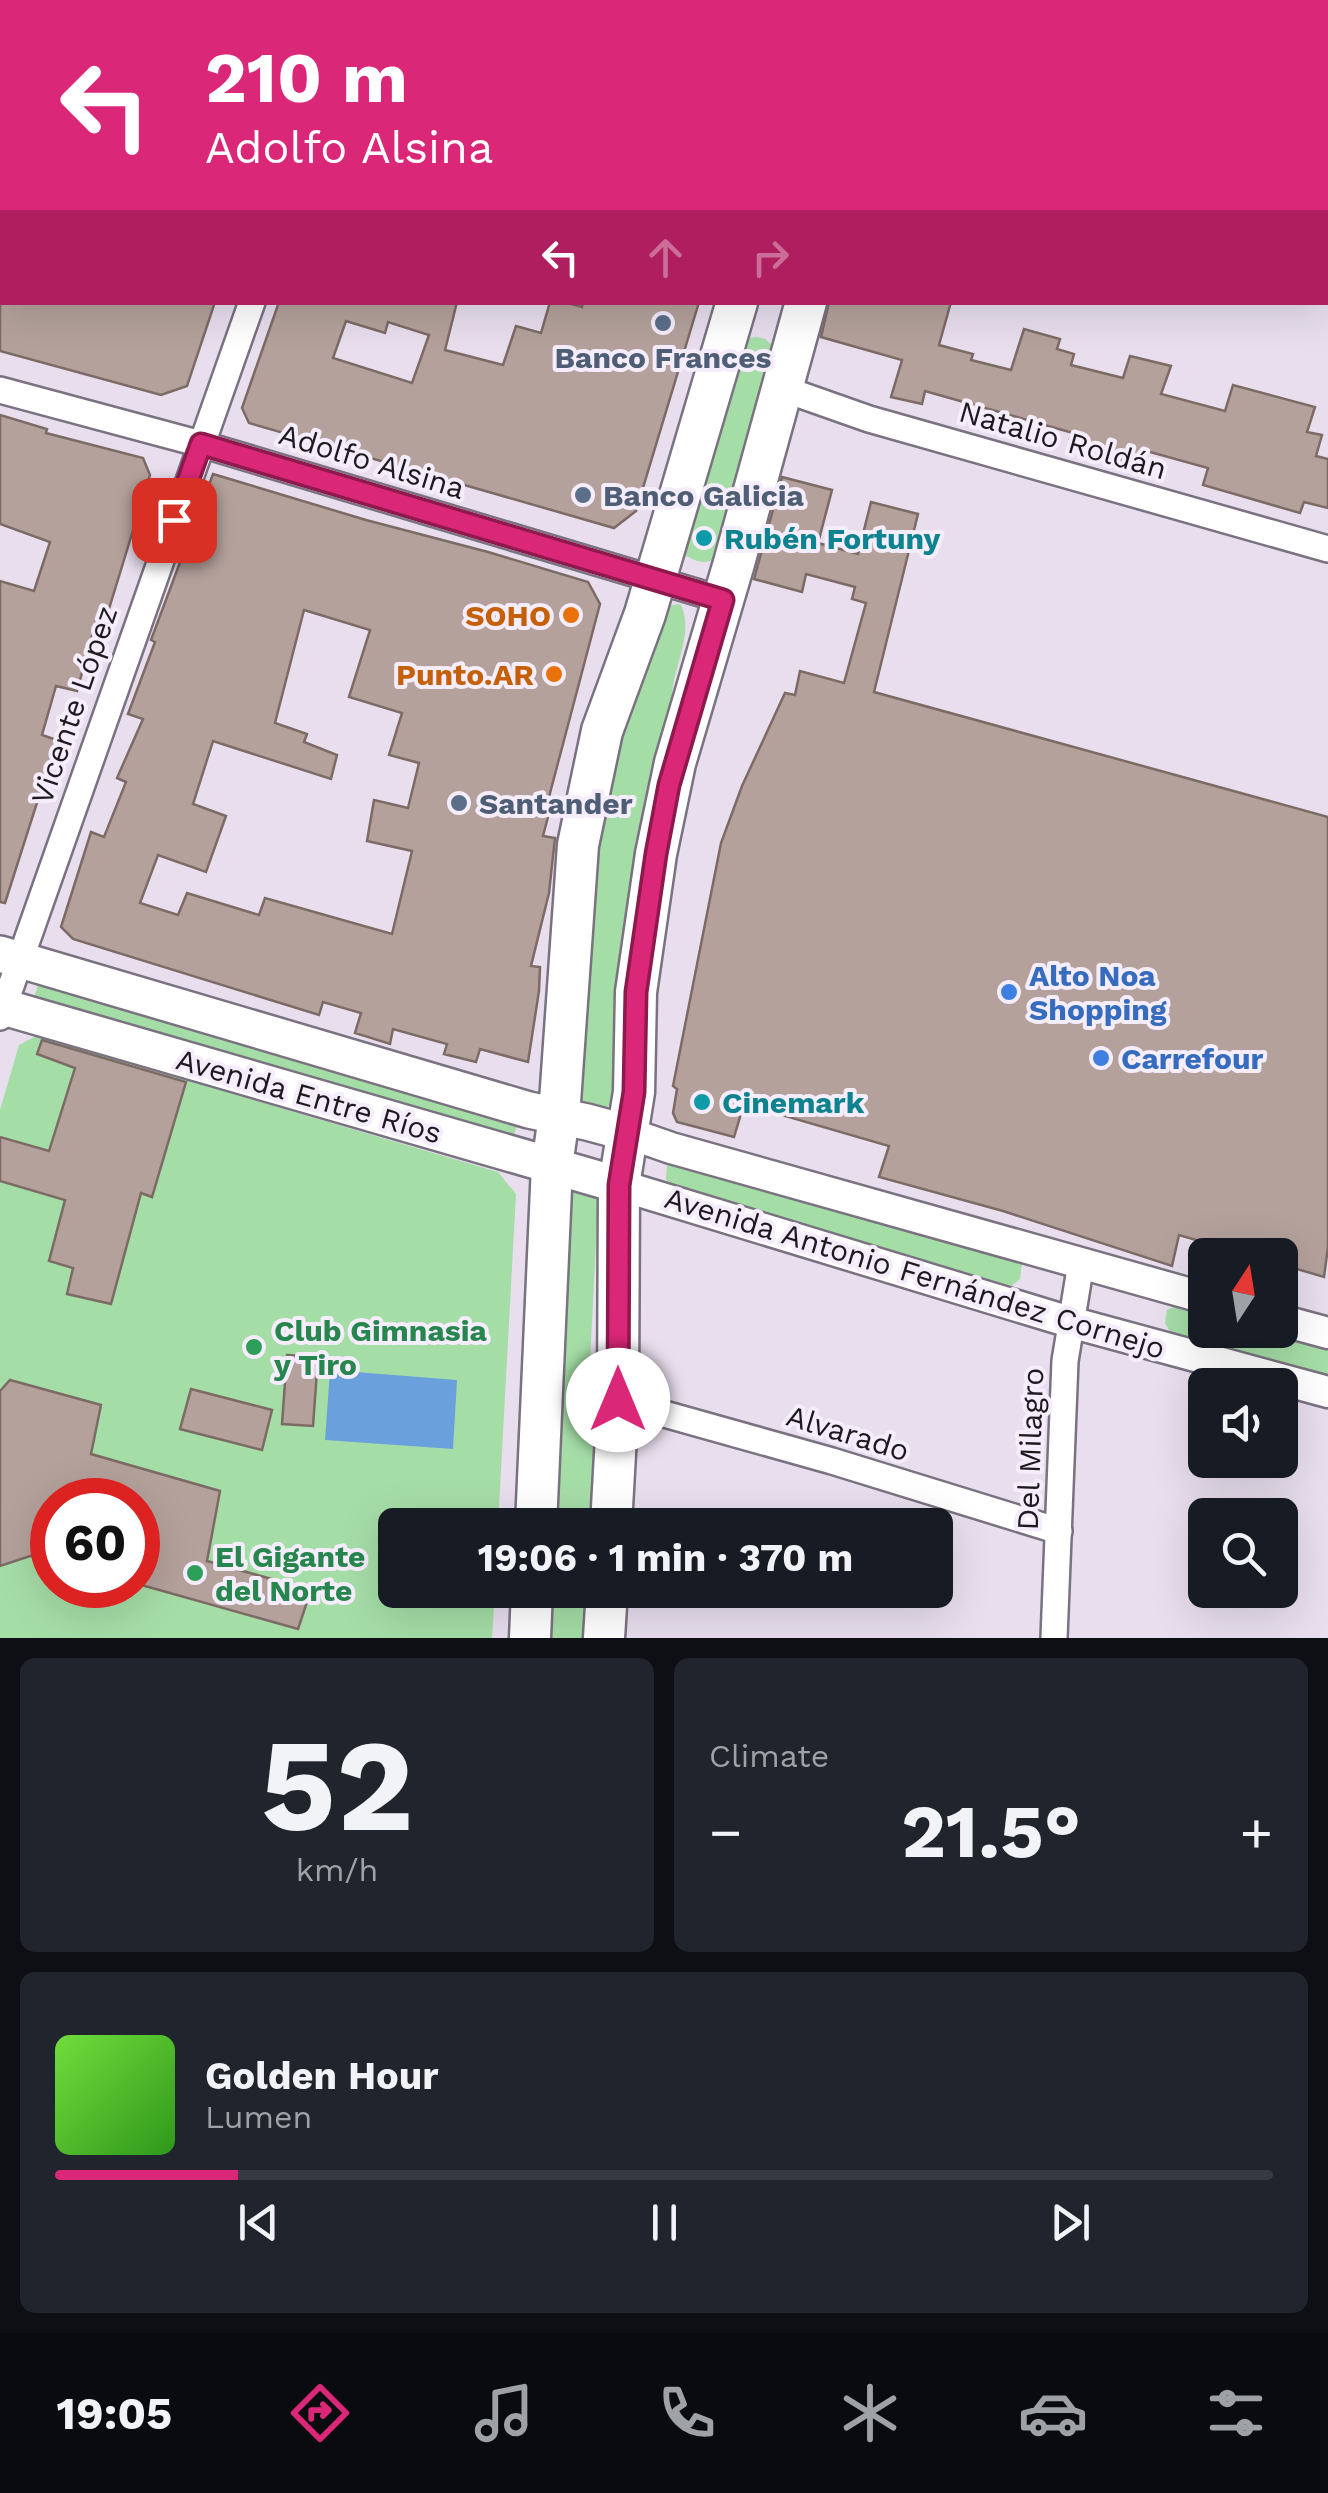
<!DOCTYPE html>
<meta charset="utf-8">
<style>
body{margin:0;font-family:"Work Sans",sans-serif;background:#20242c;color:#f1f3f6;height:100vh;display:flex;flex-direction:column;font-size:38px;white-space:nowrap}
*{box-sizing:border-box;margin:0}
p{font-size:32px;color:#9ea1a6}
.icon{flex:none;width:55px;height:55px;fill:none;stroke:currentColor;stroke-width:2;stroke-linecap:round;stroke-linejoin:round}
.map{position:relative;height:1638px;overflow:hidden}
.drawer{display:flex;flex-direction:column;gap:20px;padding:20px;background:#0d0f14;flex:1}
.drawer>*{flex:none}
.banner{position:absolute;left:0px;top:0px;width:1330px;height:305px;box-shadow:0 10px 40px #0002;background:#db2777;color:#fff;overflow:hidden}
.needle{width:65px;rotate:12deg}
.fabs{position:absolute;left:1188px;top:1238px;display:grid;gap:20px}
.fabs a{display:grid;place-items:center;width:110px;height:110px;border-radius:15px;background:#171b24;box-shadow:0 10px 40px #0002;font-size:50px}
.speed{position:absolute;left:30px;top:1478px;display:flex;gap:20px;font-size:50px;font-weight:700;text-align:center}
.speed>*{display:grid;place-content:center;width:130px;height:130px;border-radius:50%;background:#171b24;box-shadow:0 10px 40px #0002;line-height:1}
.speed .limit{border:15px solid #d22;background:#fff;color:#111}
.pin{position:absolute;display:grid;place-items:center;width:85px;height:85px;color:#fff;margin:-42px;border-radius:20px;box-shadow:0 5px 15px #0006}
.me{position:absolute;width:110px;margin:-55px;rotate:0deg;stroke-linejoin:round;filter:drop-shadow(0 0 8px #0008)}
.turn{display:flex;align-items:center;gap:35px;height:210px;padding:0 40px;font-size:45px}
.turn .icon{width:130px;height:130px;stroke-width:2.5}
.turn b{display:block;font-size:70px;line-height:85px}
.lanes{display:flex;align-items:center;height:95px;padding:0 40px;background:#0003;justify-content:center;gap:50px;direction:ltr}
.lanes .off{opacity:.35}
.big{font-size:75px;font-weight:700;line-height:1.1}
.drawer .card{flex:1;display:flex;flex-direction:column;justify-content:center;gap:15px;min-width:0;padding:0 35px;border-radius:15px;background:#20242c}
.drawer .dial{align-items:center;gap:0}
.dial b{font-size:130px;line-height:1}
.song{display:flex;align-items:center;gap:30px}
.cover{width:120px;height:120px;border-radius:15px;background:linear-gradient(135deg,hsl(100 70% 55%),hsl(110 70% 35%))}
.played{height:10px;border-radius:5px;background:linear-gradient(90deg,#db2777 15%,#363941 15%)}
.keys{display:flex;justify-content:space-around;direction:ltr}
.heat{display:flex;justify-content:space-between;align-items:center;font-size:55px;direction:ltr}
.drawer .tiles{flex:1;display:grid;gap:20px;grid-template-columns:1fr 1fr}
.card:last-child{grid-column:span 2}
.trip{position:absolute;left:378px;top:1508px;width:575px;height:100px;border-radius:15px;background:#171b24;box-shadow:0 10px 40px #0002;font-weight:700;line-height:100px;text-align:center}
.tab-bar{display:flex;height:160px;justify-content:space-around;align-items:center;background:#090b0e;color:#9ea1a6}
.tab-bar .icon{width:70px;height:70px}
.tab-bar .active{color:#db2777}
.tab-bar b{font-size:45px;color:#f1f3f6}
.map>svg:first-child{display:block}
</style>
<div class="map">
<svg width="1328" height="1638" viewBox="0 0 1328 1638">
<rect width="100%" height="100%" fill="#e8deee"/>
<g fill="#a5dda7" fill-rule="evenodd">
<path d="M757,337L765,339L776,348L724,555C706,566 697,563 680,552L746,338Z"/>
<path d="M677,604L681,605C693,631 677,660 673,686C671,694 673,702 674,711L616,1087L611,1104L604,1109L591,1110L579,1101L588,915L599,841L625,725L667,607Z"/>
<path d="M39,981L519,1119L513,1138L33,1001Z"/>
<path d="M36,1036L498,1172L516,1194L498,1525H395V1590H495L492,1638H0V1110L19,1045ZM52,1500H138V1585H52Z"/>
<path d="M677,1155L1014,1254L1022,1263L1020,1279L1007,1290L671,1192L666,1179L667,1163Z"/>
<path d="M573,1188L591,1190L598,1203L590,1362L605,1381L597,1525H552L568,1200Z"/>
<path d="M1178,1305L1205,1313V1330H1268L1328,1347V1380L1172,1335L1165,1323L1167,1310Z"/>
<path d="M549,1590H594L592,1638H546Z"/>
</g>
<path fill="#6aa1dc" d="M330,1370L457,1380L453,1449L325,1440Z"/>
<g fill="#b4a19b" stroke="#7c6a65" stroke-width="2.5" fill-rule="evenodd">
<path d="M0,302H215L187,386L161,395L0,351Z"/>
<path d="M279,302H457L445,350L503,365L516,326L541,333L550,302H564L582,307L583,302H699L636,511L614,528L249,423L242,408ZM346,321L385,333L388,322L429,335L412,383L333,358Z"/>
<path d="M829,302H951L939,345L973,354L971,360L1011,370L1024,329L1060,339L1057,349L1074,354L1071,365L1123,378L1130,356L1171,366L1161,394L1225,411L1233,385L1315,407L1307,432L1322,435L1316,456L1328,459V508L1304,502L1300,513L1203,485L1208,468L1143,450L1138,467L1099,456L1101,448L1070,439L1073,433L925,391L922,404L891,397L902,360L821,337Z"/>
<path d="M0,415L47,429L46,433L143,458L150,475L108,612L99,610L77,691L56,686L42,735L57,740L5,903L0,902V581L34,591L50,542L0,524Z"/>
<path d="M213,474L366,520L488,552L588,582L600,604L545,812L549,813L543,836L555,838L549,893L531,966L540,967L539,991L528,1062L480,1049L476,1062L444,1054L447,1044L393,1029L390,1044L355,1033L361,1013L323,1002L319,1015L73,939L61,927L91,832L104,837L126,782L117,778L143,719L128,714L155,642L151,640ZM304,610L370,630L349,697L402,713L389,755L419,763L408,808L374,800L367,841L412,851L392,934L265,898L259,915L187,893L178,915L140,903L158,855L206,872L226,816L193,804L213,741L331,779L337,755L304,742L307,734L275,723Z"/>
<path d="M782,477L832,490L818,543L858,554L871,502L918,514L874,692L1328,817V1247L1324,1277L1280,1264V1255H1248L1179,1235L1172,1266L1003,1211L879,1177L889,1146L744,1104L734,1137L677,1122L673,1113L677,1089L673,1086L721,843L742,786L785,693L795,695L800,671L844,683L866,603L852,599L855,587L806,574L802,592L754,579Z"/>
<path d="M42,1040L186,1082L152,1197L141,1193L111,1304L67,1294L73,1268L49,1261L65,1200L0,1181V1137L49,1151L75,1068L37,1054Z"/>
<path d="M287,1355L318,1357L313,1426L282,1424Z"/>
<path d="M10,1380L101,1405L91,1454L220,1491L207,1561L311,1590L298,1629L138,1584V1500H52V1557L30,1556L0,1566V1391Z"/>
<path d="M191,1389L272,1410L262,1450L180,1429Z"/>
</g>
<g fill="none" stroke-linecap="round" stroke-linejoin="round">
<g stroke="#7a7280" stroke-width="30">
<g id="minor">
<path d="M625,0L634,2"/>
<path d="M359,2L360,0"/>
<path d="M785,382L798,394L869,419L1328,549"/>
<path d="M0,390L201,444L723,600"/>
<path d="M0,1017L252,302"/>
<path d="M618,1401L832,1461L1059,1531"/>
<path d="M1054,1638L1065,1361L1081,1263"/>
</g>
</g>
<g stroke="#7a7280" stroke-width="35">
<g id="tertiary">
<path d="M628,1133L671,1148L1205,1298"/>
<path d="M619,1185L1070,1322L1328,1392"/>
<path d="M1280,1320L1328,1333"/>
</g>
</g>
<g stroke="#7a7280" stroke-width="40">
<g id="secondary">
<path d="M0,954L529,1110L587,1122L628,1133"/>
<path d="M0,1006L619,1185"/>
</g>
</g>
<g stroke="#7a7280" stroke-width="45">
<g id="primary">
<path d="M825,2L826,0"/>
<path d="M891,2L892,0"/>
<path d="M536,1525L552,1166L559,1116L578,845L602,731L645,614L737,302"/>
<path d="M611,1525L618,1401L619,1185L634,1092L636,992L656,854L675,763L734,563L806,302"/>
<path d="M530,1638L532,1590"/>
<path d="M604,1638L607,1590"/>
</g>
</g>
<use href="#minor" stroke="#fff" stroke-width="25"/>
<use href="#tertiary" stroke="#fff" stroke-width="30"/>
<use href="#secondary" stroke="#fff" stroke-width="35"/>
<use href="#primary" stroke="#fff" stroke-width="40"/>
</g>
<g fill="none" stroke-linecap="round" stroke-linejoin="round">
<g stroke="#8e194d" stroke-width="25">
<path id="route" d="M174,520L201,444L723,600L669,785L656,854L636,992L634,1092L619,1185L618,1400"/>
</g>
<use href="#route" stroke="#db2777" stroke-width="18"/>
</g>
<g fill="#5c6f8a" stroke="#f5ecfc" stroke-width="4">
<circle cx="663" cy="323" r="10"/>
<circle cx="583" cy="495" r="10"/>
<circle cx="459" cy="803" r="10"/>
</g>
<g fill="#0f9aa8" stroke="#f5ecfc" stroke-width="4">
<circle cx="704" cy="538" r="10"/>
<circle cx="702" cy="1102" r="10"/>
</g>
<g fill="#e8710a" stroke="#f5ecfc" stroke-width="4">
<circle cx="571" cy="615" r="10"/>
<circle cx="554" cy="674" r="10"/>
</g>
<g fill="#3f7fe0" stroke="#f5ecfc" stroke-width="4">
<circle cx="1009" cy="992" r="10"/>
<circle cx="1101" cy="1058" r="10"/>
</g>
<g fill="#2e9e5b" stroke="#f5ecfc" stroke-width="4">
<circle cx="254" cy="1347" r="10"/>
<circle cx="195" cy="1573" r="10"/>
</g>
<g text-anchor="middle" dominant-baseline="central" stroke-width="8" stroke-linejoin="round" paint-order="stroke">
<g font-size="30" font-weight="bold" fill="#4e5e75" stroke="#f5ecfc" text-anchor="start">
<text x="663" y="357" text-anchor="middle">Banco Frances</text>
<text x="603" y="495">Banco Galicia</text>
<text x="479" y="803">Santander</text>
</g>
<g font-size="30" fill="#1d1a1f" stroke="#f5ecfc">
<text transform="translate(1063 440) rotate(16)">Natalio Roldán</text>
<text transform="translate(372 461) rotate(17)">Adolfo Alsina</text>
<text transform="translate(74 705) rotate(-71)">Vicente López</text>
<text transform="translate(309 1096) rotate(16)">Avenida Entre Ríos</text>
<text transform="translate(915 1273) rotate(17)">Avenida Antonio Fernández Cornejo</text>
<text transform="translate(848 1433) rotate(17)">Alvarado</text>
<text transform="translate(1030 1449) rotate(-88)">Del Milagro</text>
</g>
<g font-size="30" font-weight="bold" fill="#0d838f" stroke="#f5ecfc" text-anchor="start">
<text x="724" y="538">Rubén Fortuny</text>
<text x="722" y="1102">Cinemark</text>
</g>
<g font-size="30" font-weight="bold" fill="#c56008" stroke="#f5ecfc" text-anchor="end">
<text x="551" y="615">SOHO</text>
<text x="534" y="674">Punto.AR</text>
</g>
<g font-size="30" font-weight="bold" fill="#366cbe" stroke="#f5ecfc" text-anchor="start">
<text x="1029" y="975">Alto Noa<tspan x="1029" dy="34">Shopping</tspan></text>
<text x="1121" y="1058">Carrefour</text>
</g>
<g font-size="30" font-weight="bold" fill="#27864d" stroke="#f5ecfc" text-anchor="start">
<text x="274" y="1330">Club Gimnasia<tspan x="274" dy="34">y Tiro</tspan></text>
<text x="215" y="1556">El Gigante<tspan x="215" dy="34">del Norte</tspan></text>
</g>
</g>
</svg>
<div class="fabs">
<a><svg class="needle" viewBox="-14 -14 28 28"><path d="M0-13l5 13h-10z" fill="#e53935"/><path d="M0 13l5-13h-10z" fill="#9ea1a6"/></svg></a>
<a><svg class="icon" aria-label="sound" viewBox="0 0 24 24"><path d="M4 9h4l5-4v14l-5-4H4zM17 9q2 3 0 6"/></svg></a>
<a><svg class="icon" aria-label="search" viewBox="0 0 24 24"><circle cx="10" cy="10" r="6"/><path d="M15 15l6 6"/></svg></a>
</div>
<div class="speed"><div class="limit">60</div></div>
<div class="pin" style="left:174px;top:520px;background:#d93025"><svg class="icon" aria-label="arrive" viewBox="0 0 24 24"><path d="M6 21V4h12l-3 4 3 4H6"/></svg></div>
<svg class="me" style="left:618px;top:1400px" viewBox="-20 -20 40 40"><circle r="19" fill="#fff"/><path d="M0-13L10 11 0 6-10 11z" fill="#db2777"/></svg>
<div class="trip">19:06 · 1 min · 370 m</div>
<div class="banner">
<div class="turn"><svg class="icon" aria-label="left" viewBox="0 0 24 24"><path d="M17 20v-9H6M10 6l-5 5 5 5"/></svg><div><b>210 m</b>Adolfo Alsina</div></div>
<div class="lanes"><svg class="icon" aria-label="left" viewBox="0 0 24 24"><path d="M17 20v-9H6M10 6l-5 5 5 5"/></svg><svg class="icon off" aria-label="ahead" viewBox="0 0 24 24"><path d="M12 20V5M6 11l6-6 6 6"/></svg><svg class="icon off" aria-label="right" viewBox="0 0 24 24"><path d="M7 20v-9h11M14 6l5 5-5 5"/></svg></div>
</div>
</div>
<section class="drawer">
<div class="tiles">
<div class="card dial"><b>52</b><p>km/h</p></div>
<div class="card"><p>Climate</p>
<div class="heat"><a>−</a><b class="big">21.5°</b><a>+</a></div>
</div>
<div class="card">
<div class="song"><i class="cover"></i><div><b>Golden Hour</b><p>Lumen</p></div></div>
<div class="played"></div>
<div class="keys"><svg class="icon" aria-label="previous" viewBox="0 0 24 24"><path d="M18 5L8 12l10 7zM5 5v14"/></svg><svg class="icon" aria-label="pause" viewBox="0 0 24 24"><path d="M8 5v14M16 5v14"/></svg><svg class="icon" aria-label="next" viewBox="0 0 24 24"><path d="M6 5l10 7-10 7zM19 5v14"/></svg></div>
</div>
</div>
</section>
<nav class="tab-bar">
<b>19:05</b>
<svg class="icon active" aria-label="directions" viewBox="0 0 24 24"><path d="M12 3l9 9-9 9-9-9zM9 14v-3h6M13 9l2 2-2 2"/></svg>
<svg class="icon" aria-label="music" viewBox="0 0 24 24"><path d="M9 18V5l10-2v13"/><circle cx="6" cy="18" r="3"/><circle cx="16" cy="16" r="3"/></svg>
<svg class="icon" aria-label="phone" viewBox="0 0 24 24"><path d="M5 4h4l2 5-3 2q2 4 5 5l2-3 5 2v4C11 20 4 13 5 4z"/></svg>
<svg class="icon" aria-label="climate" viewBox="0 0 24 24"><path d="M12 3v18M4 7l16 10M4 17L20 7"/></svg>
<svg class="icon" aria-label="car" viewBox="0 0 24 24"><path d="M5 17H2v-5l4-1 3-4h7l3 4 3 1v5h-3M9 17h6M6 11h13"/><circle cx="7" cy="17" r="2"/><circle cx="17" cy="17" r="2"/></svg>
<svg class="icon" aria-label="filters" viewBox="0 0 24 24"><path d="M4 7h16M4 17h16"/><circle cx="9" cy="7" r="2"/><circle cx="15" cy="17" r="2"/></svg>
</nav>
